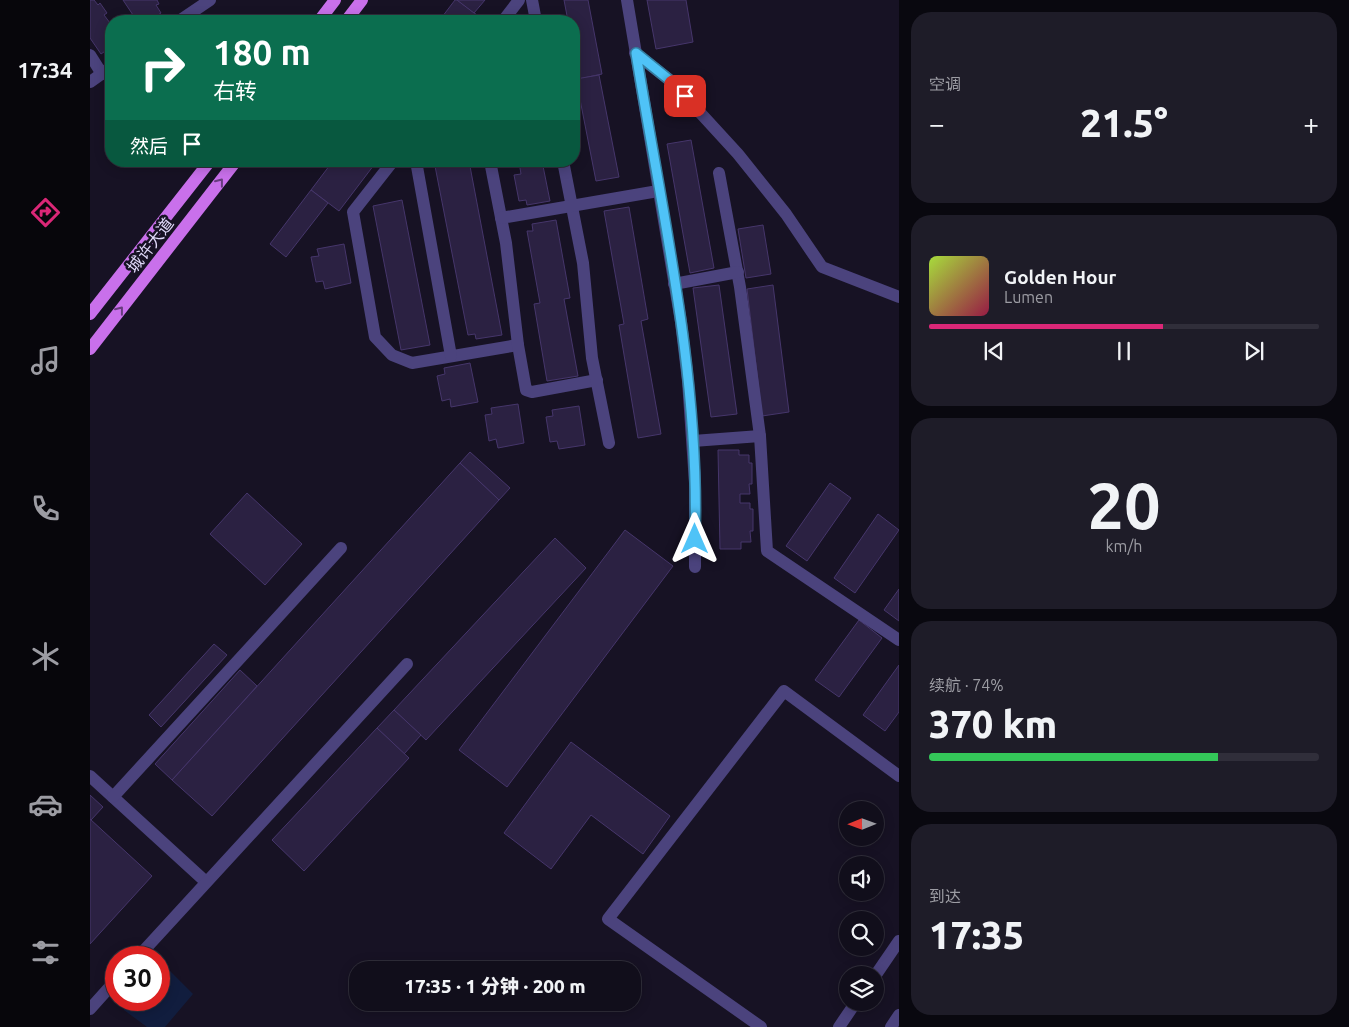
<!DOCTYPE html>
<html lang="zh">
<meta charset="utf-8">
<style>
body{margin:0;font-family:Ubuntu,"Noto Sans SC",sans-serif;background:#1e1c28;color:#f1f3f6;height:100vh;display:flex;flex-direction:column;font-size:19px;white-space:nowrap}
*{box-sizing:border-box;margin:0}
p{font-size:16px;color:#9c9ca3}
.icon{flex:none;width:28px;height:28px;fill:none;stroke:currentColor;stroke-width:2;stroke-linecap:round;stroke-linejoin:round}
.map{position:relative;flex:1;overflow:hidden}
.side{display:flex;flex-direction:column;gap:12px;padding:12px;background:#09080f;width:450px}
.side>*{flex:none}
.guide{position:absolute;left:15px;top:15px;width:475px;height:152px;border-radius:20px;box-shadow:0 2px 12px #0003,0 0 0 1px #302e3a;background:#0b6e4f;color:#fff;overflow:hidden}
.needle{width:32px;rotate:269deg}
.tools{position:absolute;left:749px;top:801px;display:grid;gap:10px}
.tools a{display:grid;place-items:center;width:45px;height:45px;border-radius:50%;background:#110e1b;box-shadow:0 2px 12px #0003,0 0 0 1px #302e3a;font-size:25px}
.speed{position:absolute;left:15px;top:946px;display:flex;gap:10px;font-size:25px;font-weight:700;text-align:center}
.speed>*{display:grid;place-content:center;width:65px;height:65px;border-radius:50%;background:#110e1b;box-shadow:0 2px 12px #0003,0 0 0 1px #302e3a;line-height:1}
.speed .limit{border:8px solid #d22;background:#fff;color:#111}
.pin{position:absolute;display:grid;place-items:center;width:42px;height:42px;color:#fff;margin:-21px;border-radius:10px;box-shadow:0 2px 8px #0006}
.me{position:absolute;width:55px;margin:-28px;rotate:0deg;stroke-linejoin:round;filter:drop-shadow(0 0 4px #0008)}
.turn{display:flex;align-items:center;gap:18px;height:105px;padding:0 25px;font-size:22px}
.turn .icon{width:65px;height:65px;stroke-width:2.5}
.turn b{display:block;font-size:35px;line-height:42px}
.then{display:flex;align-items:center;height:48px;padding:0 25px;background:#0003;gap:10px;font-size:19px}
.big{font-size:38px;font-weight:800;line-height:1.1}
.side .widget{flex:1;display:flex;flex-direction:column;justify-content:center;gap:8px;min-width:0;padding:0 18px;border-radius:20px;background:#1e1c28}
.side .dial{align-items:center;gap:0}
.dial b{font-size:65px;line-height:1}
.song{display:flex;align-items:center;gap:15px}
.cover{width:60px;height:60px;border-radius:8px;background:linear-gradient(135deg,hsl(80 70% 55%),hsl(340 70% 35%))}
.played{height:5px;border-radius:2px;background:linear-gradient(90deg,#db2777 60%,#302e3a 60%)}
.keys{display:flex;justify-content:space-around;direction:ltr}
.heat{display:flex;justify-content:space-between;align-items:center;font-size:28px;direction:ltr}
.charge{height:8px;border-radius:4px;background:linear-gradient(90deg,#34c759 74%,#302e3a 0)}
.trip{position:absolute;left:259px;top:961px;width:292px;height:50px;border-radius:20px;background:#110e1b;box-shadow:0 2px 12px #0003,0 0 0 1px #302e3a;font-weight:800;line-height:50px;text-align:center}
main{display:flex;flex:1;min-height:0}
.tabs{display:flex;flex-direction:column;width:90px;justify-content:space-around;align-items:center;background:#07060b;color:#9c9ca3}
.tabs .icon{width:35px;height:35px}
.tabs .active{color:#db2777}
.tabs b{font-size:22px;color:#f1f3f6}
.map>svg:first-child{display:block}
</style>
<main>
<nav class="tabs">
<b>17:34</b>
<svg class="icon active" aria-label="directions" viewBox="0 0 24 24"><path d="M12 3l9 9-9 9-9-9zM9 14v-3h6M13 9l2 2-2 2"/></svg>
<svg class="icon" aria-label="music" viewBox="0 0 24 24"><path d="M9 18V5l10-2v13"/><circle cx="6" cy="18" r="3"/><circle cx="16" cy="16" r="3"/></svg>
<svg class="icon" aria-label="phone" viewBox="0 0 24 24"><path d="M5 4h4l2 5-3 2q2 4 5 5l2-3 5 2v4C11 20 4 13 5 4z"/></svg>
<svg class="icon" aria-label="climate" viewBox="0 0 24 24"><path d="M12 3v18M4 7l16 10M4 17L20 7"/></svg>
<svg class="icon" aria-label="car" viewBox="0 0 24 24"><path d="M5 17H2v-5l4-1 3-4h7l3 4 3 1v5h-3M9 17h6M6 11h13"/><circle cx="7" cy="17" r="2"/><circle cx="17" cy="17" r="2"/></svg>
<svg class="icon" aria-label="filters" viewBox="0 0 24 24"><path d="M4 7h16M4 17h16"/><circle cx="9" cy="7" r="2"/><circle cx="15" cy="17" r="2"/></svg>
</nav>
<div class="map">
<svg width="809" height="1027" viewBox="0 0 809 1027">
<rect width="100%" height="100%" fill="#171224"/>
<path fill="#111d3e" d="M72,963L103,994L75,1027H57L34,1010L33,1000H69V966Z"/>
<g fill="#2b2142" stroke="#46366b">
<path d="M0,0H4L8,5L10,3L17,13L14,15L20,23L21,22V47L11,54L0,38Z"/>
<path d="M33,0H67L69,4L66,5L71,13L59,21H47Z"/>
<path d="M365,0H367L395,21H349Z"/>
<path d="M367,0H395L384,13Z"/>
<path d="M474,0H498L512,74L489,79L484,50V21H478Z"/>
<path d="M557,0H596L603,42L566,49Z"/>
<path d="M509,75L529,177L506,181L486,79Z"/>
<path d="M601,140L624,268L600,273L577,144Z"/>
<path d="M243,161H287L249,211L221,190Z"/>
<path d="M344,161H379L412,335L386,339L385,334L378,335Z"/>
<path d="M419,161H452L460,201L437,205L436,200L429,201L424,175L431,174L429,162L420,164Z"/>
<path d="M221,190L238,203L196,257L180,244Z"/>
<path d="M312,200L340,345L311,350L283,206Z"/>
<path d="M539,207L558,319L551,321L571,434L548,438L529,325L534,324L514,211Z"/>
<path d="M466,220L480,298L474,299L488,376L457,381L444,304L450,303L437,231H443L442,224Z"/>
<path d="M673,225L681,274L656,278L648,229Z"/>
<path d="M254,244L261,283L235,289L233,281L226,282L221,257L229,256L227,249Z"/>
<path d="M629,285L647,414L621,417L603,288Z"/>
<path d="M683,285L699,412L672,416L657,289Z"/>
<path d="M380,363L388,402L361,407L360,399L352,401L347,376L355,374L354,368Z"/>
<path d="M428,404L434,443L408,448L406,439L399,441L395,415L402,414L401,408Z"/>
<path d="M489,406L495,445L469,449L467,441L460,442L456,417L463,416L462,410Z"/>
<path d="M628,450H649V455H659V463H662V484H659L660,494H650V503H660V509H663V531H660L661,542H651V549H630Z"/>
<path d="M380,452L420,488L409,500L370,463Z"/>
<path d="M370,463L409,500L122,816L82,780Z"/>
<path d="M740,483L761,498L717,561L696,546Z"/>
<path d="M157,493L212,544L175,585L120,534Z"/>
<path d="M788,514L809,530L765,593L744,578Z"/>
<path d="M535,530L583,566L417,787L369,750Z"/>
<path d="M465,538L496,568L336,740L304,710Z"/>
<path d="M809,589V621L794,610Z"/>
<path d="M769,620L792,638L749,697L725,680Z"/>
<path d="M124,644L137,655L71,727L59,715Z"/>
<path d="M809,665V712L795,731L773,715Z"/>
<path d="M150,670L167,686L82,780L65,764Z"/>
<path d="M304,710L331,735L314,754L287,728Z"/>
<path d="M287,728L319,758L214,871L182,840Z"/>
<path d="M481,742L580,816L553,854L501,815L461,869L414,833Z"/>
<path d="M0,795L13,807L1,820L0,819Z"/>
<path d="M0,819L62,876L0,944Z"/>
</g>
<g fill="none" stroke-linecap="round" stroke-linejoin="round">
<g stroke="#4b437d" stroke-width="12">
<path d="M442,0L446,21"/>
<path d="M537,0L591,322L598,381L605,483V567"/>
<path d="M89,21L120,0"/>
<path d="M413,21L429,0"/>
<path d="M545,53L582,82L648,154L696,214L732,267L809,297"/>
<path d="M0,55L12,74"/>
<path d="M0,82L21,67"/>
<path d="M303,161L263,212L285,337L302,355L322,363L428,345"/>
<path d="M326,161L361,356"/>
<path d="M400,161L416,243L428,345L436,390L442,392L507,380"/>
<path d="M473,161L493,263L502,358L519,443"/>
<path d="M629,173L650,287L670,436"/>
<path d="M411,218L568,191"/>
<path d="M584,284L648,272"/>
<path d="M603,441L670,436L677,551L809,640"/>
<path d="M0,776L116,882"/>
<path d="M23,797L251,548"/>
<path d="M47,958L317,664"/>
<path d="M785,976L809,941"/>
<path d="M0,1009L26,980"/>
<path d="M671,1027L518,919L694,691L809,776"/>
<path d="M749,1027L766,1002"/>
<path d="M801,1027L809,1015"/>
</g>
<g stroke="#c970eb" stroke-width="12">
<path d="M229,21L245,0"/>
<path d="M256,21L272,0"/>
<path d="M0,314L120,161"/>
<path d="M0,349L146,161"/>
</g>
</g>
<defs><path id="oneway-chevron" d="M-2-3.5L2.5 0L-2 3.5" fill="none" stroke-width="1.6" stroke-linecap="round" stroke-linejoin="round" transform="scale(1.25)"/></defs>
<g stroke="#673c7e">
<use href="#oneway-chevron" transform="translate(130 182) rotate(-52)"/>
<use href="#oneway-chevron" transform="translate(30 310) rotate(-52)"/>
</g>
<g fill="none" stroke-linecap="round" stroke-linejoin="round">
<g stroke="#337fa1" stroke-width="12">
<path id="route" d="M595,96L582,82L546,53C572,213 610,375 605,539"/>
</g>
<use href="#route" stroke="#4fc3f7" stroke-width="9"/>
</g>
<g text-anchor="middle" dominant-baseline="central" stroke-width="5" stroke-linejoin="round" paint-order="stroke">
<g font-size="16" fill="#e1dafa" stroke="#171224">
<text transform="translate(60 245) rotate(-52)">城许大道</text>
</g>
</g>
</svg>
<div class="tools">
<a><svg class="needle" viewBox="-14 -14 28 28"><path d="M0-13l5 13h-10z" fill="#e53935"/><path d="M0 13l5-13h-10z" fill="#9c9ca3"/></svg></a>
<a><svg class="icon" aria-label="sound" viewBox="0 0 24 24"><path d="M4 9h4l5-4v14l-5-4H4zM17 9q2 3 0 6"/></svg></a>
<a><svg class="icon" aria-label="search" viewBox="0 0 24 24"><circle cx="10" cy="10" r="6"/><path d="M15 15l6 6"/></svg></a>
<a><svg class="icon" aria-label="layers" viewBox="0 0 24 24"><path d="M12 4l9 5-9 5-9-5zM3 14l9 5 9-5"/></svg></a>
</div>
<div class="speed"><div class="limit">30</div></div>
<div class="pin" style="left:595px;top:96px;background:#d93025"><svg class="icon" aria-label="arrive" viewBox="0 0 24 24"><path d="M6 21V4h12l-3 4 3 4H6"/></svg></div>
<svg class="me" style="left:605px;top:539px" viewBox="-20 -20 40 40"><path d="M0-17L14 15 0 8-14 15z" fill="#4fc3f7" stroke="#fff" stroke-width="4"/></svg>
<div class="trip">17:35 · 1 分钟 · 200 m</div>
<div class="guide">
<div class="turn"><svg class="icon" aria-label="right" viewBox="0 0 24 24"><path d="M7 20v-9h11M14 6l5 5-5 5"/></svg><div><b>180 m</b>右转</div></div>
<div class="then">然后<svg class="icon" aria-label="arrive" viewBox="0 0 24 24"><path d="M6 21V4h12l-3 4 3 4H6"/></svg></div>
</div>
</div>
<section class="side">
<div class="widget"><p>空调</p>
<div class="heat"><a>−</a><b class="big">21.5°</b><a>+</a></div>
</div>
<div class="widget">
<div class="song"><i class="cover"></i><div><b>Golden Hour</b><p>Lumen</p></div></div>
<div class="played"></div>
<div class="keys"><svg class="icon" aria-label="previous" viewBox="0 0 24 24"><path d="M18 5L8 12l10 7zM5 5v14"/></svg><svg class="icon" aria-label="pause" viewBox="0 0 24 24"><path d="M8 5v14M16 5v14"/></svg><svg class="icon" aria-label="next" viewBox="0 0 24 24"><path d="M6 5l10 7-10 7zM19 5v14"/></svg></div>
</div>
<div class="widget dial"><b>20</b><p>km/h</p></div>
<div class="widget"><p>续航 · 74%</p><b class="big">370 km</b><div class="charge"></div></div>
<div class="widget"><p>到达</p><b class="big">17:35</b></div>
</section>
</main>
